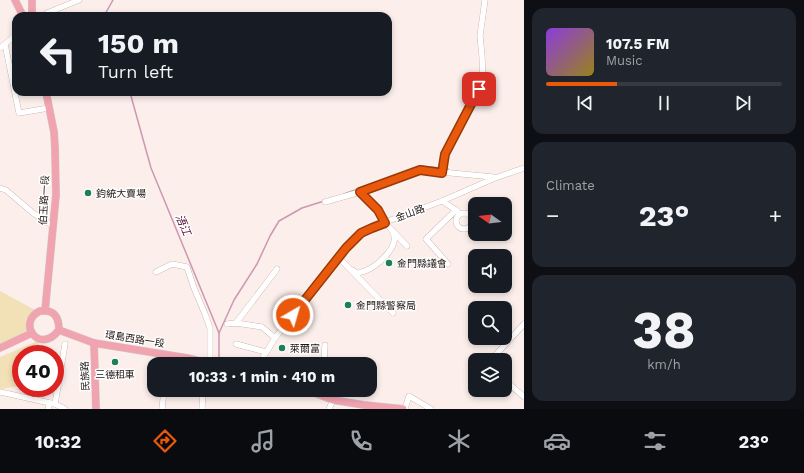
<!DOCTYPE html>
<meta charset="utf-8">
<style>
body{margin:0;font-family:"Work Sans","Noto Sans TC",sans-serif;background:#20242c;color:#f1f3f6;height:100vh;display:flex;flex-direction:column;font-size:15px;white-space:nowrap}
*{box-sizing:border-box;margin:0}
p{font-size:13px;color:#9ea1a6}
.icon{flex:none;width:22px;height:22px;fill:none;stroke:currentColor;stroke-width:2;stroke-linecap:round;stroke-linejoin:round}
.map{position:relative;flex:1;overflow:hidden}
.sheet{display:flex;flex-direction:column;gap:8px;padding:8px;background:#0d0f14;width:280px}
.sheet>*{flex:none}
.banner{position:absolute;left:12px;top:12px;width:380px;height:84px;border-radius:12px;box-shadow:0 2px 6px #0003;background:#171b24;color:#f1f3f6;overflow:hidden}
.needle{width:26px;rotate:284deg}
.fabs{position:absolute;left:468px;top:197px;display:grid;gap:8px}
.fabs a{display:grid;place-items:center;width:44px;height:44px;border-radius:8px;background:#171b24;box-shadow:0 2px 6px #0003;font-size:20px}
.speed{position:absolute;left:12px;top:345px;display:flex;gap:8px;font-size:20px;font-weight:700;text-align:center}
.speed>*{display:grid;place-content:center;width:52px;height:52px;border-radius:50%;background:#171b24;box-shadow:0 2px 6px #0003;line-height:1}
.speed .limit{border:6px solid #d22;background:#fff;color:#111}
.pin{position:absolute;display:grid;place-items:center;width:34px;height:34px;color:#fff;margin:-17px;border-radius:8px;box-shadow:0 2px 6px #0006}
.me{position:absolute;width:44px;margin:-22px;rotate:38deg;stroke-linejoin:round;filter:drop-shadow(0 0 3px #0008)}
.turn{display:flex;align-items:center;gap:14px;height:84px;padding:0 20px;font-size:18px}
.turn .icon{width:52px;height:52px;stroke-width:2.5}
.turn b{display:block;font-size:28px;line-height:34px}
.big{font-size:30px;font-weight:700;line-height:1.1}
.sheet .card{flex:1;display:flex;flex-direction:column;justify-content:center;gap:6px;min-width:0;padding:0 14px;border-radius:12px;background:#20242c}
.sheet .dial{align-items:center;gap:0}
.dial b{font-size:52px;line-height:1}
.song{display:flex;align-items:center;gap:12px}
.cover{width:48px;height:48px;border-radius:6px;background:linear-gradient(135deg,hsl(270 70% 55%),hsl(50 70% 35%))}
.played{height:4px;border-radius:2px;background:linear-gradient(90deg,#ea580c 30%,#363941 30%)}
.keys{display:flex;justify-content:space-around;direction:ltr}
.heat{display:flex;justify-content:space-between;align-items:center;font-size:22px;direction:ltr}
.trip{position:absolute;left:147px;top:357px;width:230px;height:40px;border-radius:12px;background:#171b24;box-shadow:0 2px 6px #0003;font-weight:700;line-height:40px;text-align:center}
.dock{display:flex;height:64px;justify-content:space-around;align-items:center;background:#090b0e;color:#9ea1a6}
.dock .icon{width:28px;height:28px}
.dock .selected{color:#ea580c}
.dock b{font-size:18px;color:#f1f3f6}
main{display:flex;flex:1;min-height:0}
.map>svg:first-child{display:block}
</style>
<main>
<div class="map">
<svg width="524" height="409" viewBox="0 0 524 409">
<rect width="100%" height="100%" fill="#fbeeeb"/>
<g fill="#f2e0b7">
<path d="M0,291L35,310L26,321L27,331L24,335L0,346Z"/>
<path d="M38,341L39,347L41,348L40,354H21V386L0,389V357Z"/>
</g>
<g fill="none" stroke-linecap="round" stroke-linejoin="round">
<g stroke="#cd97b2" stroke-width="1.5">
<path d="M104,16L113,0"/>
<path d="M128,92L131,96L151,168L219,333V364"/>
<path d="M344,194L422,166L448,169"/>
<path d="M219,333L234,300L257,264L270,236L279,221L302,208L324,201"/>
</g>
<g stroke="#b89a91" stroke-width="6">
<g id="minor">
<path d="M43,16L47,13L79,0"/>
<path d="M5,44L19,113L49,108"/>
<path d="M0,48L16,35"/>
<path d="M442,173L445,154L483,82L482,56L480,36L485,0"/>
<path d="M0,188L6,190L33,213L53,226"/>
<path d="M360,192L378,210L385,223L407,246"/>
<path d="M442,201L456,210L458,212"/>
<path d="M325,202L360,192L420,170L493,177"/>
<circle cx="464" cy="221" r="8"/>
<path d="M338,257L393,313"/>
<path d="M448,264L426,239L456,210"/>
<path d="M352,270C354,271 356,273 358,273C359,273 364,271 365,271C377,266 400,247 393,233"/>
<path d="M156,272L172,264L187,267L194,288L205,314L210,328V364"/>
<path d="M236,323L277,269"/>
<path d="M227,324L236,323L262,327L275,338"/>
<path d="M236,344L266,352"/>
<path d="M491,360L524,324"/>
<path d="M167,364L168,355"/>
<path d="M259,364L275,338L346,248L361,233L372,227L442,201L495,178L524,168"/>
<path d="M324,364L325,345"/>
<path d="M505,380L524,397"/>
<path d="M0,392L50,403"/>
<path d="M55,404L65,344"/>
<path d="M48,409L50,403L55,404L65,409"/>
<path d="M162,409L164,390"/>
<path d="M202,409L203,390"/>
<path d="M329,409L333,400"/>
<path d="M405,409L409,396L431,409"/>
</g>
</g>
<g stroke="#cecccb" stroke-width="8">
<g id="major">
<path d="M15,0L23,16"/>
<path d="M32,16V0"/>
<path d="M40,311C54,309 59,317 59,330C39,356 16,322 40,311Z"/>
<path d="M45,311L56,195L55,148L54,132L46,92"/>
<path d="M59,330L94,343L187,358L211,364"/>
<path d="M94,343L96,409"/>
<path d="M0,348L32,333"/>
<path d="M307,390L333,400L364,405L403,409"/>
</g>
</g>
<use href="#minor" stroke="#fff" stroke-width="5.5"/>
<use href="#major" stroke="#f1a3b0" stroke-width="7"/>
</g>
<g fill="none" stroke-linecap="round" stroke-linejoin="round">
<g stroke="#983908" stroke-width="10">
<path id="route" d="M293,315L346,248L361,233L372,228L385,223L378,210L360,192L420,170L442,173L445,154L479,89"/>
</g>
<use href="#route" stroke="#ea580c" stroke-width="7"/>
</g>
<g fill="#1e8059" stroke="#fff" stroke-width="1.5">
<circle cx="88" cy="193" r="4"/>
<circle cx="389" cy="263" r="4"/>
<circle cx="348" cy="305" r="4"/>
<circle cx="282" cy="348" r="4"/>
<circle cx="115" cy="362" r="4"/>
</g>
<g text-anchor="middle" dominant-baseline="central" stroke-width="3" stroke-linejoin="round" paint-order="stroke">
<g font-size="10" fill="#221714" stroke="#fff" text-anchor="start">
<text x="96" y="193">鈞統大賣場</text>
<text x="397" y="263">金門縣議會</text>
<text x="356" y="305">金門縣警察局</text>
<text x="290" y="348">萊爾富</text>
<text x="115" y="374" text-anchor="middle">三德租車</text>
</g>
<g font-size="10" fill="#221714" stroke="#fff">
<text transform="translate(44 200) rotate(-87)">伯玉路一段</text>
<text transform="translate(410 213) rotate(-20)">金山路</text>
<text transform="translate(135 339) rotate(9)">環島西路一段</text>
<text transform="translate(85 376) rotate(-92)">民族路</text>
</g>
<g font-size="11" font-style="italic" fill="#4c0c34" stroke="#fff">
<text transform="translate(183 225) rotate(67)">浯江</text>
</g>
</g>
</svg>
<div class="fabs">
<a><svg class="needle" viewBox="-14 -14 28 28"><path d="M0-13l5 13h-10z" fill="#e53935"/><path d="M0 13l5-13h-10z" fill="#9ea1a6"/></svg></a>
<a><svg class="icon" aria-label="sound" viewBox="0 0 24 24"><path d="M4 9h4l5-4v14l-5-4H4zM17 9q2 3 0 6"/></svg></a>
<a><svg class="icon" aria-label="search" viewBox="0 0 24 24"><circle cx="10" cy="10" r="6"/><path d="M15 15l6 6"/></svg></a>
<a><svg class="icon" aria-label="layers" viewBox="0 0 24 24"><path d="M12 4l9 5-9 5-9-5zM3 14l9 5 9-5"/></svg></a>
</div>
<div class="speed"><div class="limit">40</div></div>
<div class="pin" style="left:479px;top:89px;background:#d93025"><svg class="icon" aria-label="arrive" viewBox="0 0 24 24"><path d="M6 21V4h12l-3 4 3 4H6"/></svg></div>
<svg class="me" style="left:293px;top:315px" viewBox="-20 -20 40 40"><circle r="17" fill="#ea580c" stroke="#fff" stroke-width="3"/><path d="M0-11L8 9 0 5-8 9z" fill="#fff"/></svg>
<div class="trip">10:33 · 1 min · 410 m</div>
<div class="banner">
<div class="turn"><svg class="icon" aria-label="left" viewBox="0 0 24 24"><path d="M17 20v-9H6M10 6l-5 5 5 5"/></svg><div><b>150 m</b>Turn left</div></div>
</div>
</div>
<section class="sheet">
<div class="card">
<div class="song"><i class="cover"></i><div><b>107.5 FM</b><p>Music</p></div></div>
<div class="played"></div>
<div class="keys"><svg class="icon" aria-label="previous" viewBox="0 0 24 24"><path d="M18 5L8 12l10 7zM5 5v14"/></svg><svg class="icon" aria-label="pause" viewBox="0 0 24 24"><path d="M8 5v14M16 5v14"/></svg><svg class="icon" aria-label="next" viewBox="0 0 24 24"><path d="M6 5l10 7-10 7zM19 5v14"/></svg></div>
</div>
<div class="card"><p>Climate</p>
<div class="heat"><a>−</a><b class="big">23°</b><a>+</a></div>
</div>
<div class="card dial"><b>38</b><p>km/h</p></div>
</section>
</main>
<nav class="dock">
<b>10:32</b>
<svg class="icon selected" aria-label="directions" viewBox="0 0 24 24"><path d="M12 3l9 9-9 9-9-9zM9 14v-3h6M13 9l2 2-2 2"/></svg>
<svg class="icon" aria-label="music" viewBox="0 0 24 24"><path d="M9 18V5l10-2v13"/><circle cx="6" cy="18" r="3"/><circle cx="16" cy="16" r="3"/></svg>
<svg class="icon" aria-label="phone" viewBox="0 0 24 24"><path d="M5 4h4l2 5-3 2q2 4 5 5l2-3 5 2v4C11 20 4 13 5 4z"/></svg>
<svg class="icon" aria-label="climate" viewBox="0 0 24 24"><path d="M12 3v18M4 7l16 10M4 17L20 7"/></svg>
<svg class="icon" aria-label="car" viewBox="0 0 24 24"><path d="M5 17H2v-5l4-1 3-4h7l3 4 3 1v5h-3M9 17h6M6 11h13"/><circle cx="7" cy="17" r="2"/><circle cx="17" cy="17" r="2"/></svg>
<svg class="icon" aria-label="filters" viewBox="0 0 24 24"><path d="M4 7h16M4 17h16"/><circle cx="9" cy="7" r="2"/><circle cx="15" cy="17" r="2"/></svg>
<b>23°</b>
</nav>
